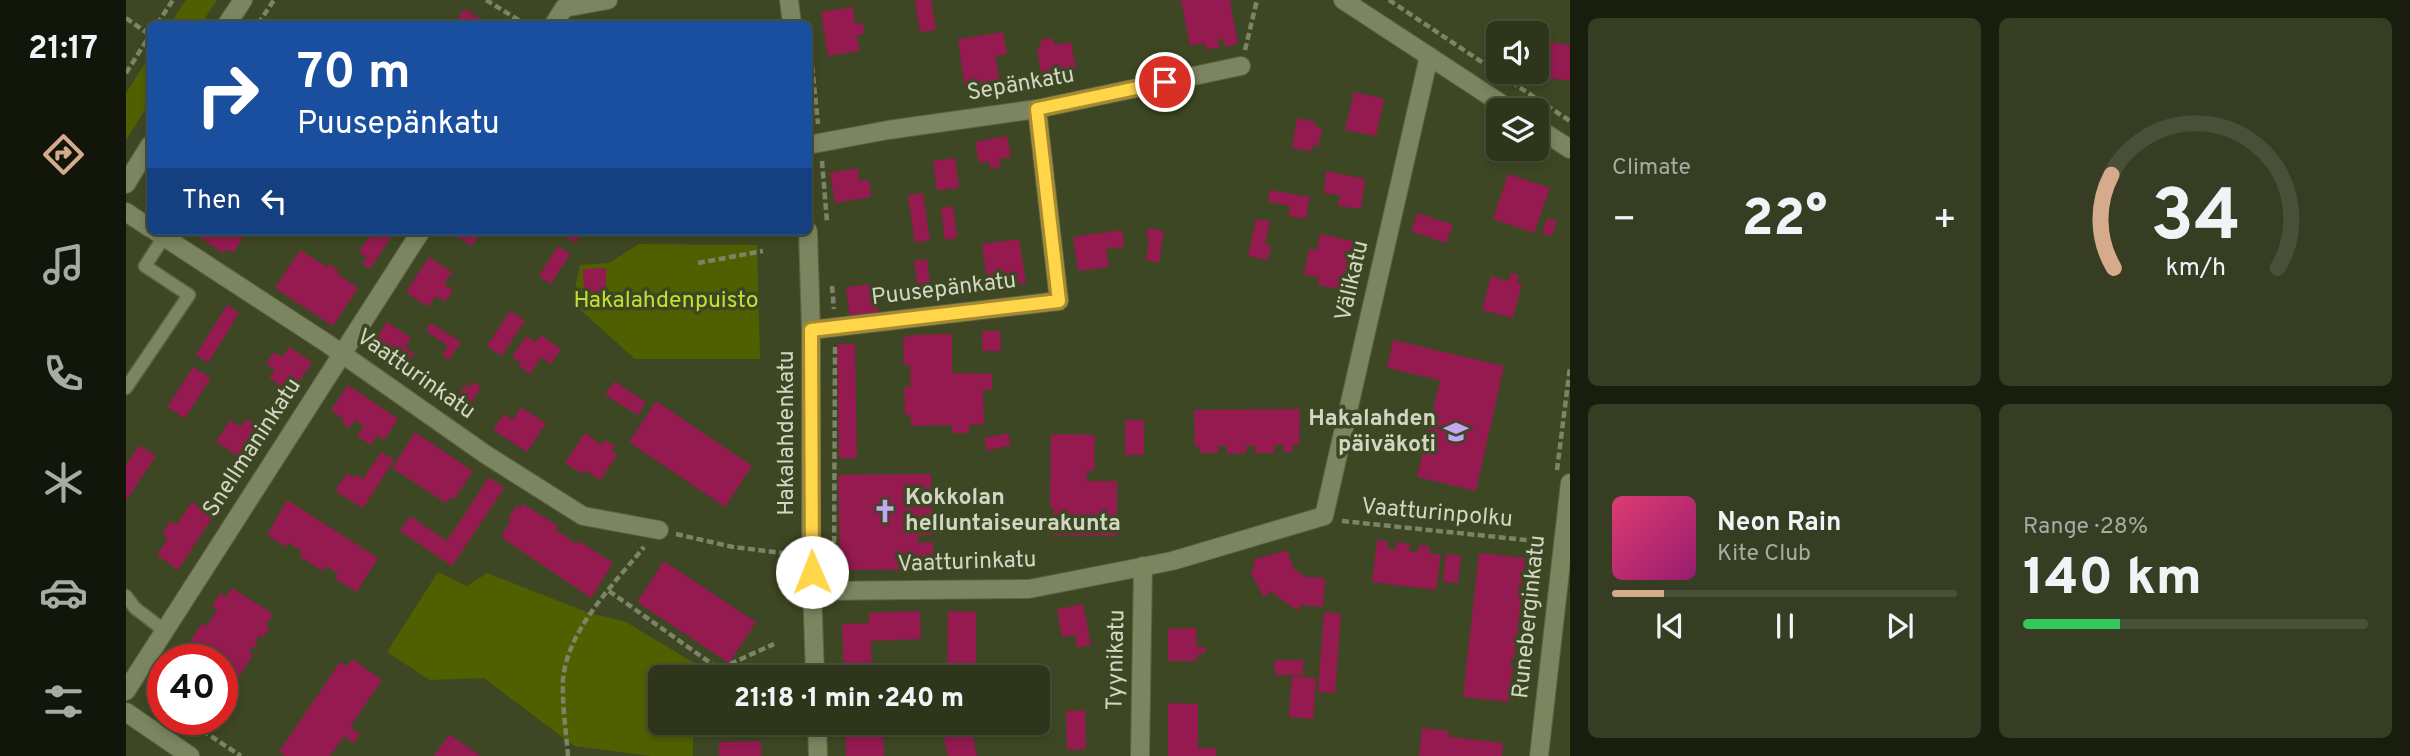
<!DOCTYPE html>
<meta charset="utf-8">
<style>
body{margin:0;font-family:Overpass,sans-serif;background:#363d23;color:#f1f3f6;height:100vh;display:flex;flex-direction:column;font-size:26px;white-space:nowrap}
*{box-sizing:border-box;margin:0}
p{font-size:23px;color:#a7aba2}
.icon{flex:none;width:38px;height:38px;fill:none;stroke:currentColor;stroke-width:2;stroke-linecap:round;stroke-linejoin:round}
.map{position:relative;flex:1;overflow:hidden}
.side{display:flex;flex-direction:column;gap:18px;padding:18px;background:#191d0e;width:840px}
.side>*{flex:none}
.hud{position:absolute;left:21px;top:21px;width:665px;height:214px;border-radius:10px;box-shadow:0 4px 10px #0003,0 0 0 2px #495039;background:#1a4fa0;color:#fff;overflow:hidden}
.buttons{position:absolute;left:1360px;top:21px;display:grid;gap:14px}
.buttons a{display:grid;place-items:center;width:63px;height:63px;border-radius:10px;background:#2e351a;box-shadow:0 4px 10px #0003,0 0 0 2px #495039;font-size:35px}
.speed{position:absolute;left:21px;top:644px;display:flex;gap:14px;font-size:35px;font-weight:700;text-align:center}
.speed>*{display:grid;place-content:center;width:91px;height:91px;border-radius:50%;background:#2e351a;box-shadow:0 4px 10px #0003,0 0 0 2px #495039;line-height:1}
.speed .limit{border:10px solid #d22;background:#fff;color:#111}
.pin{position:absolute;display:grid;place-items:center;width:60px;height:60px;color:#fff;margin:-30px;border:4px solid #fff;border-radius:50%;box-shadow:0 2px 7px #0007}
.me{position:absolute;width:77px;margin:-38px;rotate:359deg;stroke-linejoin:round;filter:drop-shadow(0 0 5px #0008)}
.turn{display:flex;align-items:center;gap:24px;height:147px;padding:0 35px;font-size:32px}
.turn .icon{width:91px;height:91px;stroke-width:2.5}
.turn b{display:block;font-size:49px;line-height:60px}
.then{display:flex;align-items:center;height:66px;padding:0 35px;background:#0003;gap:14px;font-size:26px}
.big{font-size:52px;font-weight:800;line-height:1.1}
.side .tile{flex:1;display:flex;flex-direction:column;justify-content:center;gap:10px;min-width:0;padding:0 24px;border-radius:10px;background:#363d23}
.side .dial{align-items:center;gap:0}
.dial svg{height:182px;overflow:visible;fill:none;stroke:#495039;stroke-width:7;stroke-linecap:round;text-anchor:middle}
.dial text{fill:#f1f3f6;stroke:none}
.song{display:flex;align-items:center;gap:21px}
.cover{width:84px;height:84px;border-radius:10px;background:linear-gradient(135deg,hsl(340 70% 55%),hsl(320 70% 35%))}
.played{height:7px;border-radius:4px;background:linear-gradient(90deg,#d6ab8b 15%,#495039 15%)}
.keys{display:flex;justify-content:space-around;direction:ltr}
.heat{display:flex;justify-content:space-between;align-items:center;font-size:38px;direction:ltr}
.charge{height:10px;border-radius:5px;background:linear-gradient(90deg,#34c759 28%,#495039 0)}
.side .tiles{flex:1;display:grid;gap:18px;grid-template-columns:repeat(2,1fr)}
.trip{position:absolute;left:522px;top:665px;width:402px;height:70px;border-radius:10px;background:#2e351a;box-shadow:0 4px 10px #0003,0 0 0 2px #495039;font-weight:800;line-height:70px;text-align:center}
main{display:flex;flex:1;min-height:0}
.menu{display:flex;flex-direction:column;width:126px;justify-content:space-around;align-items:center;background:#12150a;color:#a7aba2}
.menu .icon{width:49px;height:49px}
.menu .active{color:#d6ab8b}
.menu b{font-size:32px;color:#f1f3f6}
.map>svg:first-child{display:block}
</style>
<main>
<nav class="menu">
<b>21:17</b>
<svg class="icon active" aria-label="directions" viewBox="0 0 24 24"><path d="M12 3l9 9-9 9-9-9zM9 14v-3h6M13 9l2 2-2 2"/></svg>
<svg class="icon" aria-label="music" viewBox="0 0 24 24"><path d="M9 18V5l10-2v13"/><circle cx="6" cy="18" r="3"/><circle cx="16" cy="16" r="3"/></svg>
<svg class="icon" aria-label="phone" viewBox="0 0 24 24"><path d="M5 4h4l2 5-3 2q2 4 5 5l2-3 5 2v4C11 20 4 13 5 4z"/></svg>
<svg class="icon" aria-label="climate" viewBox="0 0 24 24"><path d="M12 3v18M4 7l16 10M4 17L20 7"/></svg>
<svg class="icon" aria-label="car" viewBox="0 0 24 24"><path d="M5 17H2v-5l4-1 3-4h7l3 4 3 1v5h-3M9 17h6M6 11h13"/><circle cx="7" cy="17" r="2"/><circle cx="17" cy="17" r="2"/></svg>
<svg class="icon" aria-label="filters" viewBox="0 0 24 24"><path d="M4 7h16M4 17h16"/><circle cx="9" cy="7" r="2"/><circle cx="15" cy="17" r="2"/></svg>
</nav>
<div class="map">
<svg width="1444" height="756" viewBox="0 0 1444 756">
<rect width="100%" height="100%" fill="#3e4723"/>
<g fill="#506000">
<path d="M60,0H91L75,24H44Z"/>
<path d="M24,55V102L0,140V93Z"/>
<path d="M513,244L631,245L634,359H509L446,302L454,265L483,263Z"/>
<path d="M312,572L341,586L361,573L463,613L500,622L568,663L567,677H534V723H567V756H525L448,746L358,678L304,680L261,652Z"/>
</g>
<g fill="#951a50">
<path d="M789,0H805L810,30L794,32Z"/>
<path d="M1055,0H1104L1112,44L1099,47L1098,39L1092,40L1094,47L1081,50L1079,43L1064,46Z"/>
<path d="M727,7L729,24L737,23L738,34L731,35L734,51L702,56L695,12Z"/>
<path d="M338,9L364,24H328Z"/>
<path d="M877,32L881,54L869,56L874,83L839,89L832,39Z"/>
<path d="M927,38L928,45L945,42L950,70L915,75L911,47H915L914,40Z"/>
<path d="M1410,40L1444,45V81L1417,77L1421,56L1410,54Z"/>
<path d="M1228,92L1258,99L1250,136L1219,130Z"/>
<path d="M1171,118L1190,122L1189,127L1196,128L1192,147L1186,145L1185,151L1166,148Z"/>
<path d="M881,136L885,157L873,159L875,167L864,169L863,161L853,163L849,142Z"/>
<path d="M829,158L833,188L811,190L807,161Z"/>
<path d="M732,168L733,181L743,180L745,197L709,203L704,173Z"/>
<path d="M1200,171L1239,179L1235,209L1212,206L1214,195L1198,193Z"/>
<path d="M1382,174L1424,188L1408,233L1367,219Z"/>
<path d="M1144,190L1184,197L1180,219L1163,216L1164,206L1142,202Z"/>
<path d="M797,193L804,240L789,243L782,195Z"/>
<path d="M827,206L831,238L819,240L815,208Z"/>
<path d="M1292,213L1327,225L1320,243L1285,231Z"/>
<path d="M1421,218L1431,221L1426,236L1416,233Z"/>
<path d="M1130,219L1144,221L1139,244L1145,246L1142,260L1122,256Z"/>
<path d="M1022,228L1038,231L1033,263L1020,260L1023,238H1020Z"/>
<path d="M996,230L998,247L980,249L983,267L952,271L947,237Z"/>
<path d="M65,231H122L107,253L100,249L97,253Z"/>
<path d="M247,231H269L244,269L236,264L241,257L233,252Z"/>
<path d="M322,231H356L346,246Z"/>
<path d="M430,231H458L450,243Z"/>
<path d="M1194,234L1227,241L1218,290L1192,285L1193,277L1178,275L1183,249L1191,250Z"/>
<path d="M893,239L900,283L862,288L856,244Z"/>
<path d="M432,246L444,254L425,284L413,276Z"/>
<path d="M174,250L201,267L204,264L213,271L211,274L232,288L207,326L149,288Z"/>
<path d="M303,257L326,272L318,284L327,290L319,302L310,296L302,307L280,292Z"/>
<path d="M801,259L805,292L793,294L788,261Z"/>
<path d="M480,268V292L458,293L457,269Z"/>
<path d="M1385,273L1393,275L1391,283L1396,284L1387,318L1356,310L1365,276L1382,281Z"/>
<path d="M749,284H757L759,299L751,300L753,314L724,318L720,287Z"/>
<path d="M101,305L113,313L82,363L70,355Z"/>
<path d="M384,311L399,320L376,356L361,346Z"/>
<path d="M261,322L285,338L279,347L288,353L282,362L274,355L267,365L243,349Z"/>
<path d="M305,323L335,342L323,360L316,355L322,346L300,331Z"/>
<path d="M856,331H874L875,351H856Z"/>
<path d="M826,334V373L866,374V390H857L858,424L843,425V433H826V425L785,426V415H779L778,387H785L784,365H778L777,337H784V335Z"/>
<path d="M415,335L435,349L425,364L415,357L404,374L393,366L395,363L386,357L400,336L409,342Z"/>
<path d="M1267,340L1378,366L1350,491L1291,477L1314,380L1261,368Z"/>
<path d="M711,344H729L731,458H713Z"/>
<path d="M163,347L186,362L166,393L143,378L149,370L140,364L148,352L157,357Z"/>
<path d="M67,367L85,378L59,418L41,407Z"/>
<path d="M488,381L520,402L512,415L479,395Z"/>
<path d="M347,382L355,387L339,413L326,405L339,385L343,388Z"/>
<path d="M222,385L272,419L258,440L252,435L245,445L231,436L238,426L229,420L223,428L216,423L218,420L205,410Z"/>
<path d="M530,401L626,466L599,507L503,442Z"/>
<path d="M395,407L420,423L401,452L367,430L378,414L387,420Z"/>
<path d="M1174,409L1173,445H1167L1166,452H1157V445H1148L1149,453H1129V446H1120L1121,453L1101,454V446H1092L1093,453H1074L1073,446L1069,447L1068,410Z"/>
<path d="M120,419L141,432L122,462L90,442L104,420L115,427Z"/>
<rect x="999" y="420" width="19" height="35"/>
<path d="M289,432L347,471L328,499L325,497L320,503L266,468Z"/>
<path d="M459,433L476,445L479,440L489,446L486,451L491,455L474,480L459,470L456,474L439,463Z"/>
<path d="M882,433L885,445L861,451L858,438Z"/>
<path d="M925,434L969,435L968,471H961V481H991V536L927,535L928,508H924Z"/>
<path d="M13,445L30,456L0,501V465Z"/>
<path d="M255,452L268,460L237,508L209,491L221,473L228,478L230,475L237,479Z"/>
<path d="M805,474L806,535H792V543L807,542V569L720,570V560H714L712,475Z"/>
<path d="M363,477L378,488L326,566L274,531L284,516L321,541Z"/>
<path d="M161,500L252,558L231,592L209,579L212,574L200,566L197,571L173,556L176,551L163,543L160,547L141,535Z"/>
<path d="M66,502L86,518L52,570L31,555L42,538L36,534L44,521L50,525Z"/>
<path d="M397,504L432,526L429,529L450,544L453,541L487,563L465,598L375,537L385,520L382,518L390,506L394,508Z"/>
<path d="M1251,540L1262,541L1261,548L1270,550L1271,542L1284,544L1283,551L1292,552L1293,545L1303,546V553L1315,555L1310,590L1246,582Z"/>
<path d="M1161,550L1167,567L1179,577L1199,578L1197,607L1173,605L1172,611L1144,591L1138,598L1124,571L1129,568L1127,560Z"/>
<path d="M1353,553L1399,558L1396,585H1393L1392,592L1396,593L1388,659L1385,658L1384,666H1387L1383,702L1337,697Z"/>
<path d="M1320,554L1335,556L1332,583L1317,582Z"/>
<path d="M538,561L630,622L603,663L511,602Z"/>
<path d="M106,588L147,614L140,625L144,627L137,638L133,635L129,642L132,645L130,649L126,646L123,651L127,654L113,677L109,674L98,691L102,693L96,702V660H60L67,649L61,646L76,623L81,626L91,610L86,606L94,593L100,597Z"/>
<path d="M957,604L965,645L951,648L949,635L936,637L931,609Z"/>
<path d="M794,611L795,639L745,641L746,677H718L716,624L743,623V613Z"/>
<path d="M822,611L850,612V669L880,670V677H821Z"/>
<path d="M1198,612L1215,614L1209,693L1192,692Z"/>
<path d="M1070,628L1071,647H1079V654H1071V661H1042V629Z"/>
<path d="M226,659L256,680L224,727L234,734L228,743L218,736L204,756H160L153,752L214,662L221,666Z"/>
<rect x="1149" y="660" width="28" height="15"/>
<path d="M792,664L795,677H777L774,668Z"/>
<path d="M1166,676L1190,678L1187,719L1163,717Z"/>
<path d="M1042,703L1072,704V748H1090V756H1042Z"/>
<path d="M959,710L960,749L941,750L940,711Z"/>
<path d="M719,723H757L758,756H720Z"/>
<path d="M787,723H844L851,756H822L815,725L789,731Z"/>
<path d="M1296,728L1323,731V737L1377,743L1376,756H1293Z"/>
<path d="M323,735L327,737L355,756H308Z"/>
<path d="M635,741V756H593V742Z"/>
</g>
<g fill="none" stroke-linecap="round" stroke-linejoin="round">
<g stroke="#5c6345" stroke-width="15">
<g id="service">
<path d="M0,388L63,295L19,266L38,237"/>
<path d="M0,596L9,608L39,631"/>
</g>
</g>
<g stroke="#5c6345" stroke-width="20">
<g id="minor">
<path d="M428,24L438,8L482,0"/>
<path d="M682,145L762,130L911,109L1115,66"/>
<path d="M0,212L24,228"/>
<path d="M29,231L202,344L359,454L457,516L533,530"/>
<path d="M685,330L933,301L911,109"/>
<path d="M687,591L903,589L1046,561L1198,516L1303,56"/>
<path d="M0,691L295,231"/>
<path d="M1014,756L1017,566"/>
<path d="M1413,756L1444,483"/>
</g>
</g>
<g stroke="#5c6345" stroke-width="20">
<g id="tertiary">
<path d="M663,0L666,24"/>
<path d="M682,231L685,330V554L689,677"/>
<path d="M0,712L64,756"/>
<path d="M691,723L692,756"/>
</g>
</g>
<g stroke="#5c6345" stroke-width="20">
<g id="secondary">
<path d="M1217,0L1385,110"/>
<path d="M101,24L117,0"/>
<path d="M1410,127L1444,149"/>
<path d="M0,184L24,145"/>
</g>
</g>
<g stroke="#7c8467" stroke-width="4.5" stroke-dasharray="7 3.5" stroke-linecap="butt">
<path d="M360,0L399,24"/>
<path d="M1263,0L1444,121"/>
<path d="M0,18L24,35"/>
<path d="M31,24L47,0"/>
<path d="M132,24L148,0"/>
<path d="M683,35L692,124"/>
<path d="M1119,50L1131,0"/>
<path d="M0,73L24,35"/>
<path d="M696,161L701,222"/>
<path d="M572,263L637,251"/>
<path d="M706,286L708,309"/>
<path d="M1431,470L1444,367"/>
<path d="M1216,521L1419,542"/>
<path d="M550,534L607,547L665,554"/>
<path d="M708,564L709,346"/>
<path d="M483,591L593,669L648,644"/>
<path d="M20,693L37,704"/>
<path d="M59,719L115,756"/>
<path d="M442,756C440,731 436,705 437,680C441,630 488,584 518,547"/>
</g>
<use href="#service" stroke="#7b855f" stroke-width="12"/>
<use href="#minor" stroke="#7b855f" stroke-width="18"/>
<use href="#tertiary" stroke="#7b855f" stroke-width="18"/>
<use href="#secondary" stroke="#7b855f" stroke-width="18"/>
</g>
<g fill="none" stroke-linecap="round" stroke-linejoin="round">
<g stroke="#a68a30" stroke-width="18">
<path id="route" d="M686,572L685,330L933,301L911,109L1039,82"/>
</g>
<use href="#route" stroke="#ffd54a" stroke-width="12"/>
</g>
<defs>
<g id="school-bare" transform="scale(1.89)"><path d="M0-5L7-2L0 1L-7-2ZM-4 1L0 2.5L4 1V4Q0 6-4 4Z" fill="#c2a8f2" stroke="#3e4723" stroke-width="2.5" paint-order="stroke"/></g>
<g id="church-bare" transform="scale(1.89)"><path d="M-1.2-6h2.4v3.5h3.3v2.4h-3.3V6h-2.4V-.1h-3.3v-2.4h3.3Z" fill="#c2a8f2" stroke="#3e4723" stroke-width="2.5" paint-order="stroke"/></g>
</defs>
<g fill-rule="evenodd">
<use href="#school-bare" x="1330" y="432"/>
<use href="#church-bare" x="759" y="511"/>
</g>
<g text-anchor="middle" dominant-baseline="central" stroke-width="7" stroke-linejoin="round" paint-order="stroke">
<g font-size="23" fill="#d1d7c3" stroke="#3e4723">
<text transform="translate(895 85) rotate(-10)">Sepänkatu</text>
<text transform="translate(1227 281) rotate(-77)">Välikatu</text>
<text transform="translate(818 290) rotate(-7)">Puusepänkatu</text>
<text transform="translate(289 375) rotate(35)">Vaatturinkatu</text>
<text transform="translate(661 433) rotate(-90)">Hakalahdenkatu</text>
<text transform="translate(127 448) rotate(-57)">Snellmaninkatu</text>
<text transform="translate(1311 514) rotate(5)">Vaatturinpolku</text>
<text transform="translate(841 563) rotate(-2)">Vaatturinkatu</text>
<text transform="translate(1404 617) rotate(-84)">Runeberginkatu</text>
<text transform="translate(991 660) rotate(-89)">Tyynikatu</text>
</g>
<g font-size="23" fill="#c0e12e" stroke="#3e4723">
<text x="540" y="301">Hakalahdenpuisto</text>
</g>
<g font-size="23" font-weight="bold" fill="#d1d7c3" stroke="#3e4723" text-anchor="end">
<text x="1310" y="419">Hakalahden<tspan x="1310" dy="26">päiväkoti</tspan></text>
<text x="779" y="498" text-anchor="start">Kokkolan<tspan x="779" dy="26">helluntaiseurakunta</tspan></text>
</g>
</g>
</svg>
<div class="buttons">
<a><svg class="icon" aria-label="sound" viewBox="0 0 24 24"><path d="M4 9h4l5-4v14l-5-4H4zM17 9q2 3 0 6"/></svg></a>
<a><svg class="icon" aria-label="layers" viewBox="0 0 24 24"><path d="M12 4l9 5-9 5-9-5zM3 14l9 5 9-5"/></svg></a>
</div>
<div class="speed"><div class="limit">40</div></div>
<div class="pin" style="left:1039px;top:82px;background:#d93025"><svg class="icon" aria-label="arrive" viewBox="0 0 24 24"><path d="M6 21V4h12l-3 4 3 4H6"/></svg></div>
<svg class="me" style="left:686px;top:572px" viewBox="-20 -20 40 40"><circle r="19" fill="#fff"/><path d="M0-13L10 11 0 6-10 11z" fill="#ffd54a"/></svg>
<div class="trip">21:18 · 1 min · 240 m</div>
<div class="hud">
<div class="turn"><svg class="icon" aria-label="right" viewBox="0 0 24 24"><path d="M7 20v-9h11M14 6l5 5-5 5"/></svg><div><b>70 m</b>Puusepänkatu</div></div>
<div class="then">Then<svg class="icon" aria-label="left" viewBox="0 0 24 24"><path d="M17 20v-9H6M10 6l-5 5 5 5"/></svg></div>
</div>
</div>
<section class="side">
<div class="tiles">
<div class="tile"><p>Climate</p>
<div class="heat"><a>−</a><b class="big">22°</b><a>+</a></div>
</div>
<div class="tile dial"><svg viewBox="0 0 100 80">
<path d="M14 69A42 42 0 1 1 86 69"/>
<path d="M14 69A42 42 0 0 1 13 28" stroke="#d6ab8b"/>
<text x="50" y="56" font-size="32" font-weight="700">34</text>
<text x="50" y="72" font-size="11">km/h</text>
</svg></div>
<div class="tile">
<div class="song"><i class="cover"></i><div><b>Neon Rain</b><p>Kite Club</p></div></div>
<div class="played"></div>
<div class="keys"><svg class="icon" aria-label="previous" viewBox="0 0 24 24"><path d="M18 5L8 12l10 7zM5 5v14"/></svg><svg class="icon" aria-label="pause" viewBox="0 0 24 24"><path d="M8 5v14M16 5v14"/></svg><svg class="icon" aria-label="next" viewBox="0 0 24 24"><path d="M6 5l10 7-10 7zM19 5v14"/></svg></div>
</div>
<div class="tile"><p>Range · 28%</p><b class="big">140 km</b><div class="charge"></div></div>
</div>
</section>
</main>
